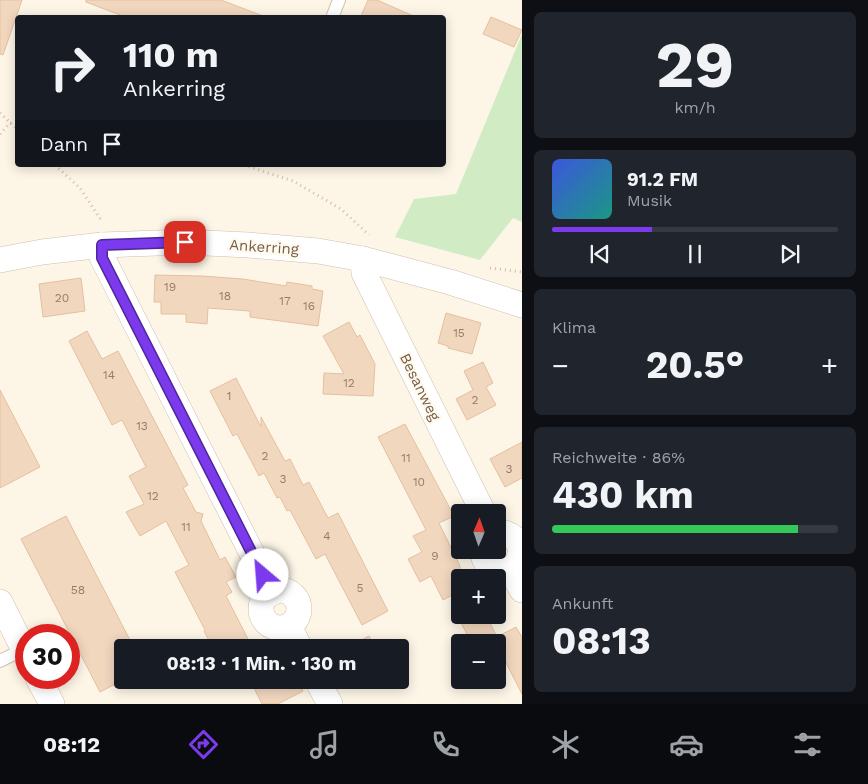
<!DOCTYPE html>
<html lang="de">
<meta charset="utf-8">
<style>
body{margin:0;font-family:"Work Sans",sans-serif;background:#20242c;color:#f1f3f6;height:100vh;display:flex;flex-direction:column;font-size:19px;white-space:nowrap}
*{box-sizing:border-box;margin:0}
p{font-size:16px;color:#9ea1a6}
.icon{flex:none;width:28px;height:28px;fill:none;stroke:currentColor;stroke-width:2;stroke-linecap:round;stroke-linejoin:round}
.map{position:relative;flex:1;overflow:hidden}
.panel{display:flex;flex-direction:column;gap:12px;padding:12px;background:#0d0f14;width:346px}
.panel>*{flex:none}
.hud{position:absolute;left:15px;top:15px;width:431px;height:152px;border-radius:5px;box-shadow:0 2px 12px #0003;background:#171b24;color:#f1f3f6;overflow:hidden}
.needle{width:32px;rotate:2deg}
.controls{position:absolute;left:451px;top:504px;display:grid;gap:10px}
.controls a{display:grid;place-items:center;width:55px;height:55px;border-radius:5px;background:#171b24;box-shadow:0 2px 12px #0003;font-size:25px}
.speed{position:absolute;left:15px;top:624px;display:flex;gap:10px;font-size:25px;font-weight:700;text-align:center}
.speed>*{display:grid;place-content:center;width:65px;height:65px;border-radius:50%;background:#171b24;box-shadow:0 2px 12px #0003;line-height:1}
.speed .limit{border:8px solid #d22;background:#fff;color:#111}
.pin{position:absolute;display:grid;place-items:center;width:42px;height:42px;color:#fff;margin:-21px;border-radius:10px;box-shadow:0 2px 8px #0006}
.me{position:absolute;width:55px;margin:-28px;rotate:333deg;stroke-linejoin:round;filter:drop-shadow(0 0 4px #0008)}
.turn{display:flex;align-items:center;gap:18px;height:105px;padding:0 25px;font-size:22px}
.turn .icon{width:65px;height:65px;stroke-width:2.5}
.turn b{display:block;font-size:35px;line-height:42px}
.then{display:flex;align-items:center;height:48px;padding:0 25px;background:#0003;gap:10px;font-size:19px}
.big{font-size:38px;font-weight:700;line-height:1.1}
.panel .widget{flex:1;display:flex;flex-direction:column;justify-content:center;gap:8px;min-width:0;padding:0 18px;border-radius:8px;background:#20242c}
.panel .dial{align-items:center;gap:0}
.dial b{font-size:65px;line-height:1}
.song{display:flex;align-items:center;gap:15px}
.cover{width:60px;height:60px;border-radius:8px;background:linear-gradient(135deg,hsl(230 70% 55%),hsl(170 70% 35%))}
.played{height:5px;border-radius:2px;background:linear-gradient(90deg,#7c3aed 35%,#363941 35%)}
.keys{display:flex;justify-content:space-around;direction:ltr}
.heat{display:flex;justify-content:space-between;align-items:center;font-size:28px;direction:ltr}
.charge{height:8px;border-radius:4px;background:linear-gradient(90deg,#34c759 86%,#363941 0)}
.trip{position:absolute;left:114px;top:639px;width:295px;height:50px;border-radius:5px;background:#171b24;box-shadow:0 2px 12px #0003;font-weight:700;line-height:50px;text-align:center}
.menu{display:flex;height:80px;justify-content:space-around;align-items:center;background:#090b0e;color:#9ea1a6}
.menu .icon{width:35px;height:35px}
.menu .current{color:#7c3aed}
.menu b{font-size:22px;color:#f1f3f6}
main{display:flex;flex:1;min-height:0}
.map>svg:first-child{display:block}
</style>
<main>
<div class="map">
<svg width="522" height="704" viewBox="0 0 522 704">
<rect width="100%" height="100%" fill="#fdf6e7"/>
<path fill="#d1ebc5" d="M522,34V222L513,218L480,260L395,237L414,199L456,194Z"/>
<g fill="#f2d7bf" stroke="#e5bf9f">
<path d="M0,0H22L3,55L0,54Z"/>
<path d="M86,0H221L263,16V18H128L86,2Z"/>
<path d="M368,0H377L418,18H360Z"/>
<path d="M491,17L522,30L514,47L483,34Z"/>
<path d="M155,275L202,276L243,279L286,286L287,282L312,286V289L323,291L318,326L250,317V311L208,308L207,324L186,322V314H161V302H154Z"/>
<path d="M81,278L85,311L43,317L39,284Z"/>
<path d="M446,313L481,323L472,354L448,348V346L438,343Z"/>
<path d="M349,322L357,337L360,335L375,364L373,396L323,394L324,373L344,374L323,336Z"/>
<path d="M87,331L102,359L118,351L188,485L183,488L196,512L203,514L201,521L220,560L225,557L236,577L226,582L232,592L226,596L250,643L243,648H213L204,631L205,630L175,572L189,565L166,521L140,536L126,512L144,504L129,476L146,467L122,420L112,425L69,341Z"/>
<path d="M483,362L493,383L486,387L496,405L467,420L456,399L473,390L464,371Z"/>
<path d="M236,378L261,427V417L285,461L290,459L303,485L309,482L328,518L338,513L388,611L362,625L325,554L316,559L290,510L287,511L280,497L277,498L264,473L259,476L237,434L233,436L210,391Z"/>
<path d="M0,390L40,467L0,488Z"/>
<path d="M405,424L454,516L439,523L460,566V591L443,600L431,576L420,582L408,559L422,552L413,536L426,530L378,437Z"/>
<path d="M522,442V478L505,487L490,459Z"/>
<path d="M66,516L134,648H122L123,680L100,692L21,539Z"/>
<path d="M457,615H486L497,637L516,627L522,637V694L498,647V642H471Z"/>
<path d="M369,636L375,648H347Z"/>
<path d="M250,680H297L303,691L278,704H262Z"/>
</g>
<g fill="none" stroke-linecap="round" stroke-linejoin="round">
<g stroke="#cfbfad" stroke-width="14">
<g id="lane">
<path d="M332,18L339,0"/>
<path d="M0,661L24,649"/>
</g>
</g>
<g stroke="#cfbfad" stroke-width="26">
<g id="street">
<path d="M102,245V257L272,593"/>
<path d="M363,259L364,273L483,512"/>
<path d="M0,260L42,252L102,245L185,242L248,245L318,251L363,259L450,282L522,305"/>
<path d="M483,550C482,575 518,578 520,553C521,548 519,543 515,539C511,534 504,532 498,533"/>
<path d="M510,569L522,590"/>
<circle cx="280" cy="609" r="19"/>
<path d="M0,602L26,654"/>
<path d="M289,626L300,648"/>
<path d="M38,678L52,704"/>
<path d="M317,680L330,704"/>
</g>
</g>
<g stroke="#d8bba1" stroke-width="3" stroke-dasharray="1 4" stroke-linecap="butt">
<path d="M0,113L18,130"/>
<path d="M0,134L10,123L18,124"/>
<path d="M55,165L80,188L101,220V222"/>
<path d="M244,165L293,181L341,209L369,235"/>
<path d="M490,268L522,272"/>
</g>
<use href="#lane" stroke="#fff" stroke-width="12"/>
<use href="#street" stroke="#fff" stroke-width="25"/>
</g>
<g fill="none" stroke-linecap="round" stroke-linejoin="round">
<g stroke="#51269a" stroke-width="12">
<path id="route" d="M185,242L102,245V258L263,575"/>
</g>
<use href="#route" stroke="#7c3aed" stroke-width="9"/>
</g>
<g text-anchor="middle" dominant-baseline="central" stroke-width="5" stroke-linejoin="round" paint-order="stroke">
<g font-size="12" fill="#967c68">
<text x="170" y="287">19</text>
<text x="225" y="296">18</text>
<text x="62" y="298">20</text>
<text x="285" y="301">17</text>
<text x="309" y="306">16</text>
<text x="459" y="333">15</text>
<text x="109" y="375">14</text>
<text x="349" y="383">12</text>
<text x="229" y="396">1</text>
<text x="475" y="400">2</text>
<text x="142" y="426">13</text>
<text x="265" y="456">2</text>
<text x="406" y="458">11</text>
<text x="509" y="469">3</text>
<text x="283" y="479">3</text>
<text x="419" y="482">10</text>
<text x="153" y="496">12</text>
<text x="186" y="527">11</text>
<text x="327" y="536">4</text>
<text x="435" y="556">9</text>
<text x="360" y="588">5</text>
<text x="78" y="590">58</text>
</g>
<g font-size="15" fill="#775e4b" stroke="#fffaee">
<text transform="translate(264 247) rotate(4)">Ankerring</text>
<text transform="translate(420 387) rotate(64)">Besanweg</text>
</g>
</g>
</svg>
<div class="controls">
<a><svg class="needle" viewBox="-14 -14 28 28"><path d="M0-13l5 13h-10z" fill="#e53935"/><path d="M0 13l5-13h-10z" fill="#9ea1a6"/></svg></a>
<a>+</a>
<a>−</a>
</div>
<div class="speed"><div class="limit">30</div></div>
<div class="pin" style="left:185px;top:242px;background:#d93025"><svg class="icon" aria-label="arrive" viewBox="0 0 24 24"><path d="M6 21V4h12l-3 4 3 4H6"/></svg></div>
<svg class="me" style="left:263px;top:575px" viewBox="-20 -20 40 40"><circle r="19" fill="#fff"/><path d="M0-13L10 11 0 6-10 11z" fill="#7c3aed"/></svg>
<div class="trip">08:13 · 1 Min. · 130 m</div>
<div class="hud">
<div class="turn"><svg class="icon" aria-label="right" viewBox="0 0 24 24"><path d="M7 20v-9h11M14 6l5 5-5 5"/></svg><div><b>110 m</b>Ankerring</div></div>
<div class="then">Dann<svg class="icon" aria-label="arrive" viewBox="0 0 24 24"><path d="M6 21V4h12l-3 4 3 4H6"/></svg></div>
</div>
</div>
<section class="panel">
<div class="widget dial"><b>29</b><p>km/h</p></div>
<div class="widget">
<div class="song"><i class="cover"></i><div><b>91.2 FM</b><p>Musik</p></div></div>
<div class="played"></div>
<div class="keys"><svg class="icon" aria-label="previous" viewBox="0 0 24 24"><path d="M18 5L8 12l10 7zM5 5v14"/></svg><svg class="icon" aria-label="pause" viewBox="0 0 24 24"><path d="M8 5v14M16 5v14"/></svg><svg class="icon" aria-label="next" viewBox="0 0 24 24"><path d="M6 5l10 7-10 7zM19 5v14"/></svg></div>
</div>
<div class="widget"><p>Klima</p>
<div class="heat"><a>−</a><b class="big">20.5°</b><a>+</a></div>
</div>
<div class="widget"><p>Reichweite · 86%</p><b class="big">430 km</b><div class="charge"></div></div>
<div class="widget"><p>Ankunft</p><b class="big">08:13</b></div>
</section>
</main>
<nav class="menu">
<b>08:12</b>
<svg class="icon current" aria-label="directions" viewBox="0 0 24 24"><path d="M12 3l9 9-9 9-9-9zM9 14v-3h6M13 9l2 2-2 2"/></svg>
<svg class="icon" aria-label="music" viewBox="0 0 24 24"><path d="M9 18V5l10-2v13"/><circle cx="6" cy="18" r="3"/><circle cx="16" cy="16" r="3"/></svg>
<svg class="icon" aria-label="phone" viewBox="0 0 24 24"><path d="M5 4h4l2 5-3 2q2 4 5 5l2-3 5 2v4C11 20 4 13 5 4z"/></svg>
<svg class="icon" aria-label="climate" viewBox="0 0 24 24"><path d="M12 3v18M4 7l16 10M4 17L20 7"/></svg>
<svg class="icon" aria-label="car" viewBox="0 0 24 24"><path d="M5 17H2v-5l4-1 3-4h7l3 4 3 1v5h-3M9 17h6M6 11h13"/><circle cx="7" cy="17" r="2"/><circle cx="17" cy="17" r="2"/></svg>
<svg class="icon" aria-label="filters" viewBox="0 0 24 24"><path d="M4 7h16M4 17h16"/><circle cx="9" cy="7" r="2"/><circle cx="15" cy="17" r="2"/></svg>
</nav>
